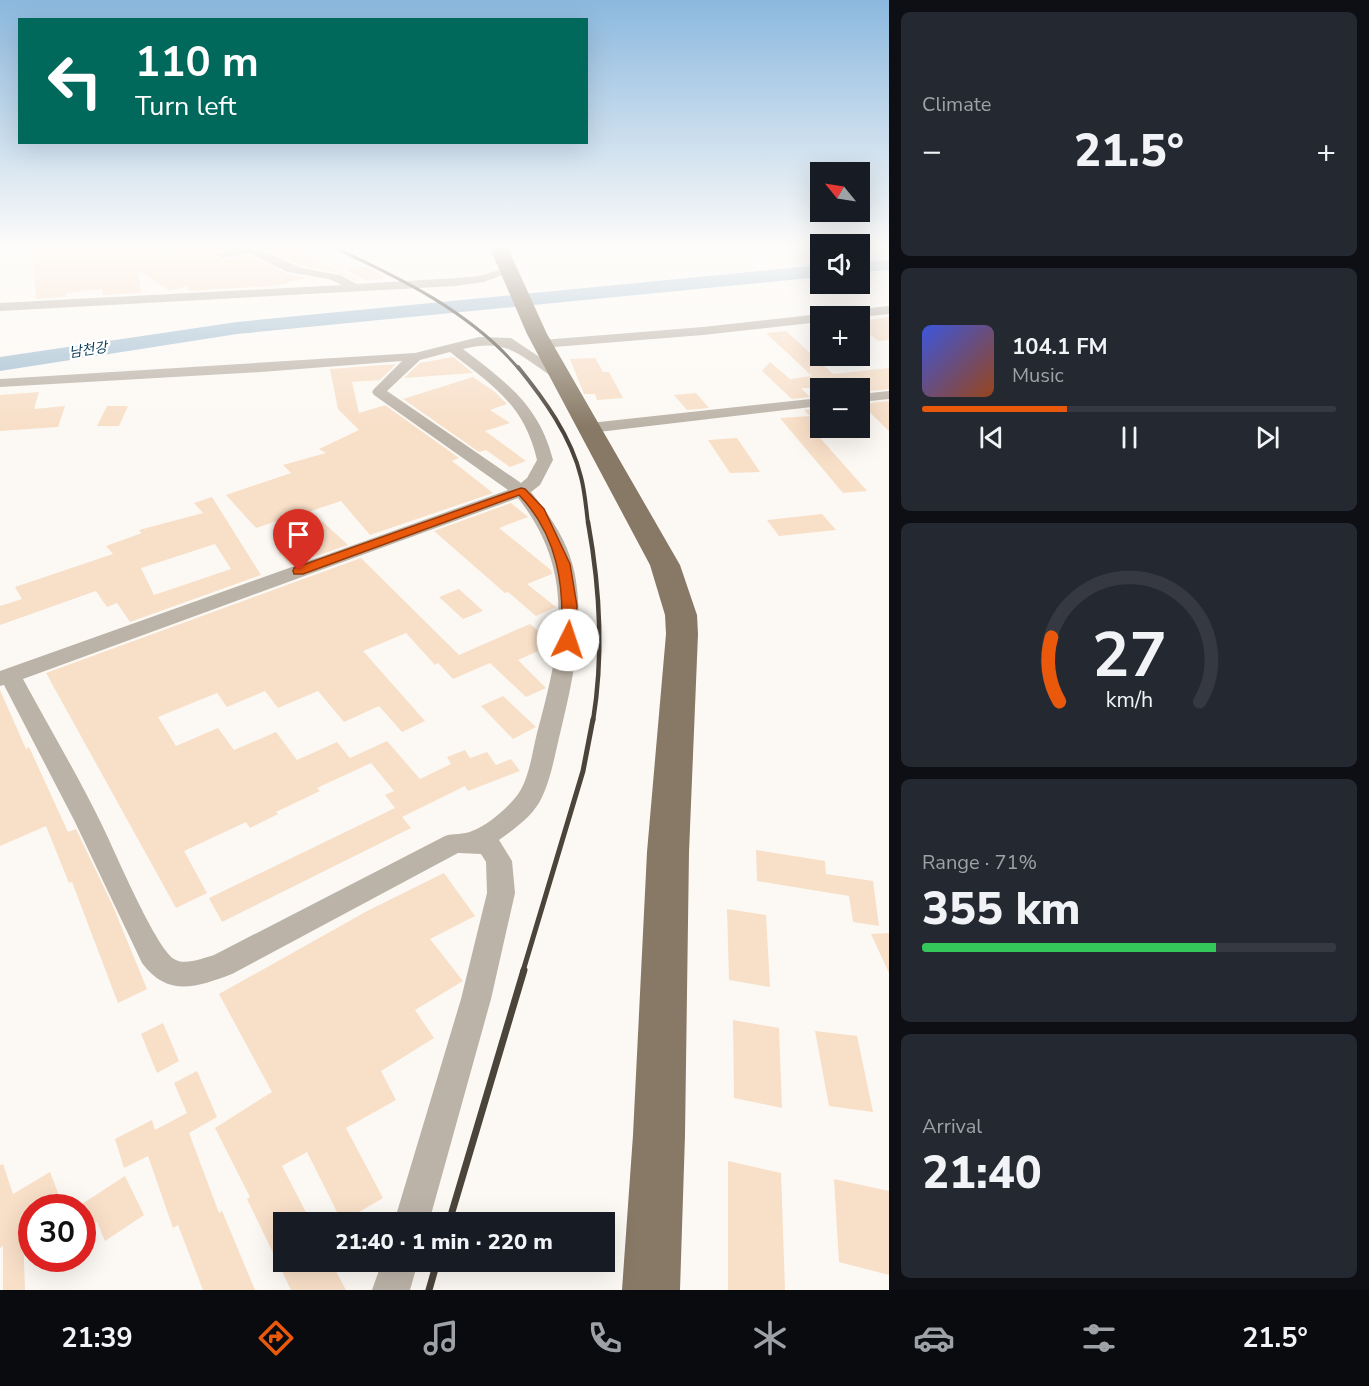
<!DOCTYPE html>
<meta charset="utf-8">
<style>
body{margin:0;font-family:"Nunito Sans","Noto Sans KR",sans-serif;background:#242831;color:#f1f3f6;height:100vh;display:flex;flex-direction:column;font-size:22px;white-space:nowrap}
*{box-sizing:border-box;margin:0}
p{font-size:20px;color:#9ea1a6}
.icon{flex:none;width:33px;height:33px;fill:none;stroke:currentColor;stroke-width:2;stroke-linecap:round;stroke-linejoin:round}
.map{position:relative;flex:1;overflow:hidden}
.side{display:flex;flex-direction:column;gap:12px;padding:12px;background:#0d0f14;width:480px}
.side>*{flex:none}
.guide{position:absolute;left:18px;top:18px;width:570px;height:126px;border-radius:0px;box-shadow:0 6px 24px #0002;background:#00695c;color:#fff;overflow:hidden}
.needle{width:39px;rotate:300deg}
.fabs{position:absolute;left:810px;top:162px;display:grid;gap:12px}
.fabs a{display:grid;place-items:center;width:60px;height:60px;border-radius:0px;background:#171b24;box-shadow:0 6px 24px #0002;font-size:30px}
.speed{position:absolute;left:18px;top:1194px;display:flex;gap:12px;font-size:30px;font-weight:700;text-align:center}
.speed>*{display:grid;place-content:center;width:78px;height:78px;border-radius:50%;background:#171b24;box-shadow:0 6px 24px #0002;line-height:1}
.speed .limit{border:9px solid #d22;background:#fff;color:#111}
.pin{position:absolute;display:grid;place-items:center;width:51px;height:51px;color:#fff;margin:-62px -26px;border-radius:50% 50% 50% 0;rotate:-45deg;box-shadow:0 0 6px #0007}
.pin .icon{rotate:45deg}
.me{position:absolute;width:66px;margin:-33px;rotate:4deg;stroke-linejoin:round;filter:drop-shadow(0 0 4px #0008)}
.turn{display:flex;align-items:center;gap:21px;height:126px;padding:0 18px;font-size:27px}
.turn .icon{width:78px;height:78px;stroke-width:2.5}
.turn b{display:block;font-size:42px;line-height:51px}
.big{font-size:45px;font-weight:800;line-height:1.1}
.side .widget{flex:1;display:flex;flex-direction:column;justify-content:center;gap:9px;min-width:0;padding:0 21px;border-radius:9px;background:#242831}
.side .dial{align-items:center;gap:0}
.dial svg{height:156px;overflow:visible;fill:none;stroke:#363941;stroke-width:7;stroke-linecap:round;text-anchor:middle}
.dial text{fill:#f1f3f6;stroke:none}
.song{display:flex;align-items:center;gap:18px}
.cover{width:72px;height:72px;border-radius:9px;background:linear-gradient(135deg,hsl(230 70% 55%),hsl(20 70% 35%))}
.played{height:6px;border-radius:3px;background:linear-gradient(90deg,#ea580c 35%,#363941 35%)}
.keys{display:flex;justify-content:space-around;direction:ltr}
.heat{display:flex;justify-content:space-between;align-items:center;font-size:33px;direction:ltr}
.charge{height:9px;border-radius:4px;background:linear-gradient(90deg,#34c759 71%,#363941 0)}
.trip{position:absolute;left:273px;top:1212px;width:342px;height:60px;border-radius:0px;background:#171b24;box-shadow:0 6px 24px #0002;font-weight:800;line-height:60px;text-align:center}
.tab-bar{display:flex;height:96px;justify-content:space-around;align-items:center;background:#090b0e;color:#9ea1a6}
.tab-bar .icon{width:42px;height:42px}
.tab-bar .selected{color:#ea580c}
.tab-bar b{font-size:27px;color:#f1f3f6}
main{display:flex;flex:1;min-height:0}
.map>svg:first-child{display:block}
</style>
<main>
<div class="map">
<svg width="889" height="1290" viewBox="0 0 889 1290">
<rect width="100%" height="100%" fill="#fcf9f4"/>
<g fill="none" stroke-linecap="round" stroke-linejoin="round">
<g fill="#a1bdd0" fill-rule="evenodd">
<path d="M889,260V270L860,272V262Z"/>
<path d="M820,265V277L237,334L0,371V357L237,322Z"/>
</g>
</g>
<g fill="#f8dfc8" fill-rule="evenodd">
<path d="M31,246H84L85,254L158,246L161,253L167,251L173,255L211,246H234L215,253L214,256L222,260L249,255L287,274L307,278L274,286L187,291L188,286L170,291L139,271L141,293L103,295L102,289L66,293V297L36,299Z"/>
<path d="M251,246H294V251L359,280L356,281L340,273L302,266L261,248Z"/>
<path d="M366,266L386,278L366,281L347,270Z"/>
<path d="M889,317V340L878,341L860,326V321Z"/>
<path d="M786,331L833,374L889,368V389L860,392V388H801L810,397L792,399L762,371L770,362L790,379L812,376L766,333Z"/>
<path d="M453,357L473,373L404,378L420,363Z"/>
<path d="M595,358L603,372H609L623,398L597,400L595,394H584L570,359Z"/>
<path d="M396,364L380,380L352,382L359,413L385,405L459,458L452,461L493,493L370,535L341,501L311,511L348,545L290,565L278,552L315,539L292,516L256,528L226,495L291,473L283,465L326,453L319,449L359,430L338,409L330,369Z"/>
<path d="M473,377L495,392L507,404L490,410L510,423L485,431L526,461L510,467L486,450L479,452L403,399Z"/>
<path d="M39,392L34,409L65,406L58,427L0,431V395Z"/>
<path d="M696,393L709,408L687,410L674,395Z"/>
<path d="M889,401V431L861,404Z"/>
<path d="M107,406H128L119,426H97Z"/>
<path d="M820,408V430L814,431L867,491L843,493L780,418L810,416L804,410Z"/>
<path d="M737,438L760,472L730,473L708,440Z"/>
<path d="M212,497L261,575L130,622L117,603L107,607L96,591L0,625V606L22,599L15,587L113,554L106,546L142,533L139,530L203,513L194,503ZM215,544L231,569L154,595L141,568Z"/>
<path d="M511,503L528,517L499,528L551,570L552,574L527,584L556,607L536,616L508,592L505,593L434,531Z"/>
<path d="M822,514L836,530L779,536L767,520Z"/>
<path d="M361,558L459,655L530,624L554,644L518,660L546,688L526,697L490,663L453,679L438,663L435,665L406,633L363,651L425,721L402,732L379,706L344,722L318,691L278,708L265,691L227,707L217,693L158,717L176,746L218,728L234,750L276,732L297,760L337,742L350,758L387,741L420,779L451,764L447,757L465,750L470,758L487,752L496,765L511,759L520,771L468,791L465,786L402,817L385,795L394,791L371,763L317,788L320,791L276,812L278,814L250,828L246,822L184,851L207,893L176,908L46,673Z"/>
<path d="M459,589L483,611L463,619L439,597Z"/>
<path d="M0,690L26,749L29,747L68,832L76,829L112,904L147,989L118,1003L72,882L69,883L46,826L0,846Z"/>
<path d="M503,696L536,727L513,739L481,706Z"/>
<path d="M395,808L411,828L222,922L209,898Z"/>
<path d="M756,850L825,861L826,874L873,881L879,926L853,922L849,896L757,881Z"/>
<path d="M444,873L475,916L430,939L463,981L415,1010L434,1038L381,1071L396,1100L346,1128L383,1198L342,1222L307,1152L282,1166L311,1222H284V1262H331L346,1290H291L247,1199L250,1197L215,1128L272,1092L219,994L369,910Z"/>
<path d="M727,909L766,915L770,987L729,980Z"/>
<path d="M889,933V973L871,934Z"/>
<path d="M733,1020L779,1028L782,1108L734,1098Z"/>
<path d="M163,1023L179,1061L157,1073L141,1034Z"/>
<path d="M815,1031L857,1036L873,1112L829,1106Z"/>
<path d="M197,1071L217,1117L189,1133L219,1213L222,1211L255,1290H203L178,1225L173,1228L148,1156L124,1168L115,1139L152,1120L155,1130L187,1113L174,1083Z"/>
<path d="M728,1161L781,1173L785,1290H728Z"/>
<path d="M3,1164L13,1194L50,1172L64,1208H32V1228L23,1233L25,1290H3V1246L0,1248V1165Z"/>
<path d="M125,1176L144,1215L105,1241L97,1222L82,1232V1204Z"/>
<path d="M834,1179L889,1191V1275L839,1262Z"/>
</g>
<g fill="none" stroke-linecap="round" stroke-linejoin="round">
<g fill="#bcb3a8" fill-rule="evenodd">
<path d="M239,247L260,250L301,268L340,275L357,284L456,278L479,276L509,267L515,270L484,282L456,286L0,311V303L342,285L329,279L288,272L249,253L222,258L216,255Z"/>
<path d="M889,306V314L860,317L828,316L834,312Z"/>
<path d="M820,314L825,316H820V322L703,335L542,348L535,344L542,340L703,327Z"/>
<path d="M479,337L511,338L565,374L558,378L553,377C517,354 507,338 463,349C506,382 539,405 553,460L540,485L531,492C551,517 569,543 575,575C585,630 572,684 559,738C554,759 550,783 539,803C529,819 514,829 499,840L512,861L515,893L491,999L429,1222H394L461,999L487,893L486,862L481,854L458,853L232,974C197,987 168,998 142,963L75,822L4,685L0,686V671L508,490L374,395L372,392L374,389L402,361L261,372L0,387V379L415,353ZM450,352C493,386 524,404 537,460L527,478L521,483L387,391L420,360ZM518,498C578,574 560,647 537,733C532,753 529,782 515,798C505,810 487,826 472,831C464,835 453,833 445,836L214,955C203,958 185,966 174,959C155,947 114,849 101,823C77,774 49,727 23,679Z"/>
<path d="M889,391V399L860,402V394Z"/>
<path d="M820,398V406L590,433L582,428L590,423Z"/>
<path d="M382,1262H418L410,1290H372Z"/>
</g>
<path fill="#877965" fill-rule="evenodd" d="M489,246H507L547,334L680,565L697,615L698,634L689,852L685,1135L680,1290H622L633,1135L647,852L666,634L665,615L650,565L527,334Z"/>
<path stroke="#4a443b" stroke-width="3" d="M331,246C398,277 470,311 519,369"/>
<path stroke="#4a443b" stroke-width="4" d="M518,367C544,399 571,436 581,477C585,492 586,508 588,523"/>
<path stroke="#4a443b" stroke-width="4.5" d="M588,522C600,588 604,654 593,721"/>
<path stroke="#4a443b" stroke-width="5" d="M523,971L583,771L593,719"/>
<g stroke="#4a443b" stroke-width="7">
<path d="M449,1222L524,970"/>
<path d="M429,1290L437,1262"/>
</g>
</g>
<linearGradient id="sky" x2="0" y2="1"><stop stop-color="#8bb8de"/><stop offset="0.58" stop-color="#fefcfa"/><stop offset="1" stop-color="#fefcfa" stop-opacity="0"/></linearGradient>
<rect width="889" height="427" fill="url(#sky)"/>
<path fill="#ea580c" stroke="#983908" stroke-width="1.5" d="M521,488L525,489L544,509L570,564L577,606L573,643H563L561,640C565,587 558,535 519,495L303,574H294L293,571L294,568Z"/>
<g text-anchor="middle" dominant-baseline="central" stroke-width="5" stroke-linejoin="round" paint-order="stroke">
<g font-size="14" font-style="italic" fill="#043955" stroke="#fff">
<text transform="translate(88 350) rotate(-9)">남천강</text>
</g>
</g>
</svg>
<div class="fabs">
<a><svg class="needle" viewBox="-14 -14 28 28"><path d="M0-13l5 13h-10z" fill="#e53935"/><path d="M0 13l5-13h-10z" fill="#9ea1a6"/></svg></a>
<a><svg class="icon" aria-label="sound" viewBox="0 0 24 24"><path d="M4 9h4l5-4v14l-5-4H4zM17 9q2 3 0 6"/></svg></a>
<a>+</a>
<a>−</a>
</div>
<div class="speed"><div class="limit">30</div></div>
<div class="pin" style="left:299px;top:571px;background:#d93025"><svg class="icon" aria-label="arrive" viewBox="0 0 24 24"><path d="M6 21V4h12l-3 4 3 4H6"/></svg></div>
<svg class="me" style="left:568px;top:640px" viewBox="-20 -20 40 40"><circle r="19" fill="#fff"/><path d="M0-13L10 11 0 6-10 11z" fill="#ea580c"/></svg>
<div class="trip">21:40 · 1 min · 220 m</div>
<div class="guide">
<div class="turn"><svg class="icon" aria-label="left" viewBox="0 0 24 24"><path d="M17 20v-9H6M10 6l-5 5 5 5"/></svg><div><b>110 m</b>Turn left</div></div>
</div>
</div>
<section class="side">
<div class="widget"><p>Climate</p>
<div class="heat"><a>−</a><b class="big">21.5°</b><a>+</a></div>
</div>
<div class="widget">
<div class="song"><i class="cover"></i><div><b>104.1 FM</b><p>Music</p></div></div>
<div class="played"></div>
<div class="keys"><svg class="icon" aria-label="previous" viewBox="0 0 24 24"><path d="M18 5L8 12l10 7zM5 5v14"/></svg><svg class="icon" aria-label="pause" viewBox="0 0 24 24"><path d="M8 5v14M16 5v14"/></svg><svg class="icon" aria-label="next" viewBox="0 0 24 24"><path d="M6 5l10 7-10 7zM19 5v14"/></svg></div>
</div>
<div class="widget dial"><svg viewBox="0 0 100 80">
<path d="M14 69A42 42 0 1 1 86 69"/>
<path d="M14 69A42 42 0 0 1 10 36" stroke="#ea580c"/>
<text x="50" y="56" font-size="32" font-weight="700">27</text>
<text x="50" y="72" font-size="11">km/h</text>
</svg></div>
<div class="widget"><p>Range · 71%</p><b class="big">355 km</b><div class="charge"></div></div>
<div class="widget"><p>Arrival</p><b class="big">21:40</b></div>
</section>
</main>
<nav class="tab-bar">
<b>21:39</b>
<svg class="icon selected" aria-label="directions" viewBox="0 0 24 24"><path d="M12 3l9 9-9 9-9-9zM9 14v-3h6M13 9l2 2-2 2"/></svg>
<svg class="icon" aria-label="music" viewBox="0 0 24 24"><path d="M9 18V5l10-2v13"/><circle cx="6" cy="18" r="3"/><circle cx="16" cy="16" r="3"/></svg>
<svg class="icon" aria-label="phone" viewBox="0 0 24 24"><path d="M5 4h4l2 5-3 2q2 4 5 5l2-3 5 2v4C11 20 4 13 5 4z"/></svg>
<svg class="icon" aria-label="climate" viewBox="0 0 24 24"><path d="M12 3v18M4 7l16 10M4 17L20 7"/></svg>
<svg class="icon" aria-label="car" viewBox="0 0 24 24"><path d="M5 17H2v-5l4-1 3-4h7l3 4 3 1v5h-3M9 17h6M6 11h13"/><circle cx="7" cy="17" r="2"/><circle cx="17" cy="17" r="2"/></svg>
<svg class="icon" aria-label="filters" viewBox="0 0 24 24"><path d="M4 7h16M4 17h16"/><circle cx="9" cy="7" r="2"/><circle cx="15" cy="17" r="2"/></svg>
<b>21.5°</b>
</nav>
